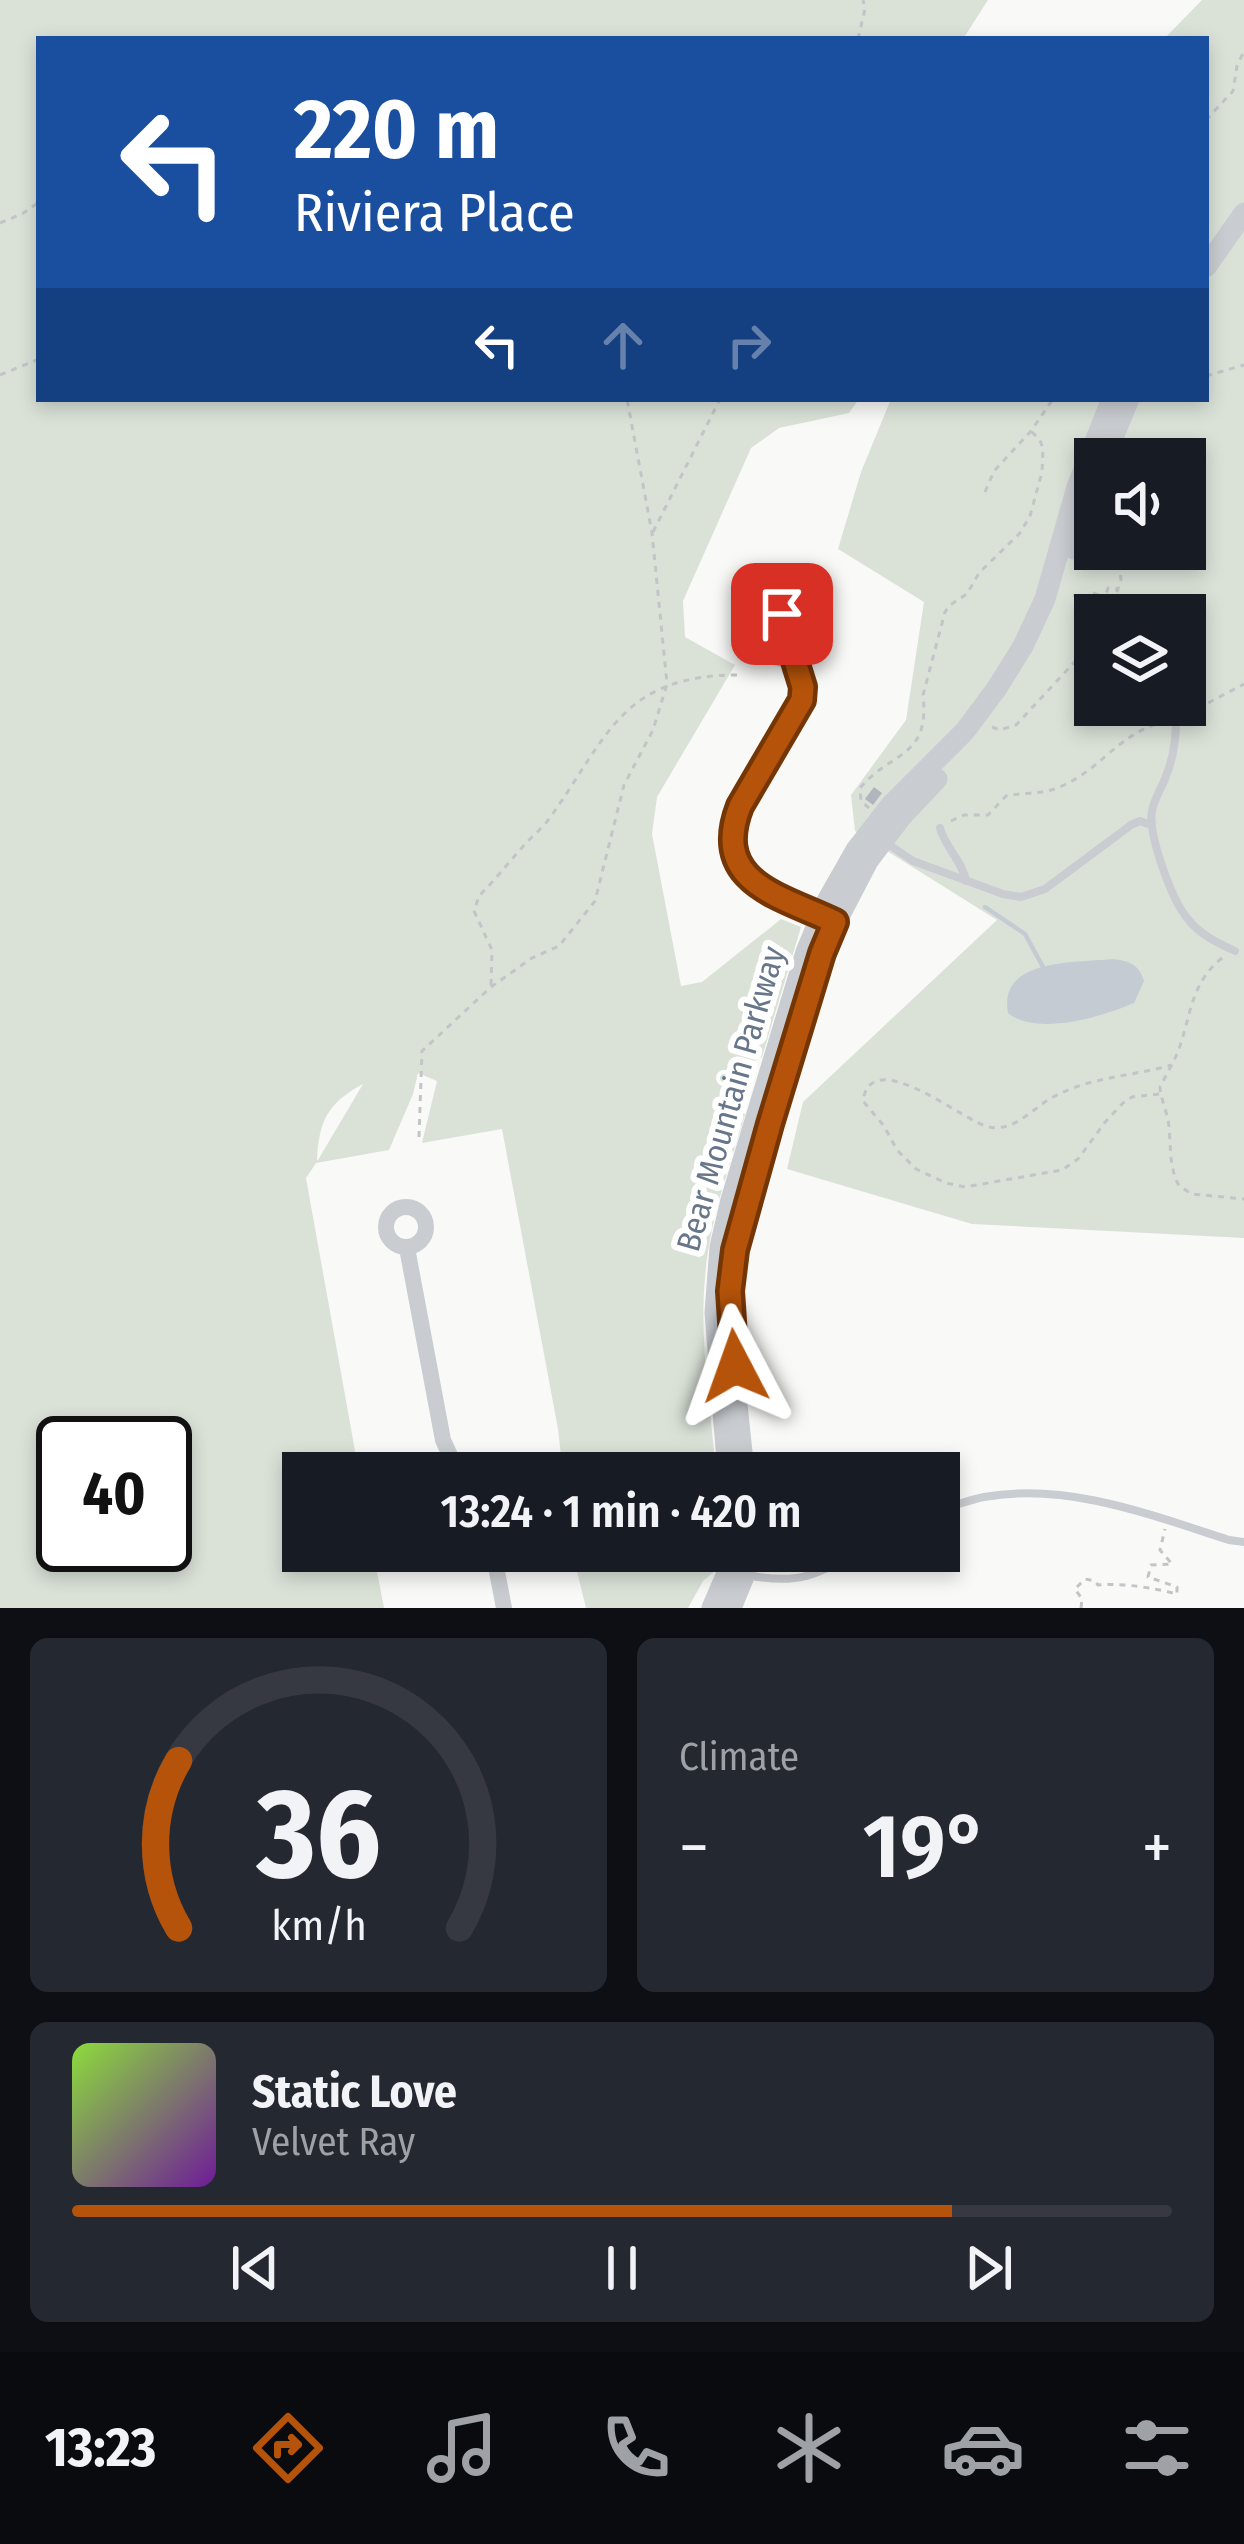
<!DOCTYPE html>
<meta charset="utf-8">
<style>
body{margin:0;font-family:"Fira Sans Condensed",sans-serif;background:#242831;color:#f1f3f6;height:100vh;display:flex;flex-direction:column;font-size:45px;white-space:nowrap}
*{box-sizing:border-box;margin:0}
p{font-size:39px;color:#9ea1a6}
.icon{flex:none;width:66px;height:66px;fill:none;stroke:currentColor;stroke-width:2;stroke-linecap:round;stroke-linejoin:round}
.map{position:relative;height:1608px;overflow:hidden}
.drawer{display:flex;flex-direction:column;gap:30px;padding:30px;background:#0d0f14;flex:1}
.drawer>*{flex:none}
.guide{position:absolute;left:36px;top:36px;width:1173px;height:366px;border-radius:0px;box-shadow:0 6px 18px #0003;background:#1a4fa0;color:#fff;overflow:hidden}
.controls{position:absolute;left:1074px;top:438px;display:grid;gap:24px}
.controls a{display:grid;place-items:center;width:132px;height:132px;border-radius:0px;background:#171b24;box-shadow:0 6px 18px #0003;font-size:60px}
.speed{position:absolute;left:36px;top:1416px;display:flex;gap:24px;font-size:60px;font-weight:700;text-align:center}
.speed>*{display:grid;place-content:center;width:156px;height:156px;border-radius:50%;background:#171b24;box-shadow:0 6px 18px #0003;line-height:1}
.speed .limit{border:6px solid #111;border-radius:18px;background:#fff;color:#111}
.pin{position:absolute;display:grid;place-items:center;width:102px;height:102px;color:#fff;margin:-51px;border-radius:24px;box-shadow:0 6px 18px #0006}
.me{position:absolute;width:132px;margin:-66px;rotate:356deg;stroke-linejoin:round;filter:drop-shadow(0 0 9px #0008)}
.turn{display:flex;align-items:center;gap:42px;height:252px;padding:0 60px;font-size:54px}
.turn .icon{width:156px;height:156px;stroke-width:2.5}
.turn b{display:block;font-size:84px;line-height:102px}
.lanes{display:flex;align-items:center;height:114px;padding:0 60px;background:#0003;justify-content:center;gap:60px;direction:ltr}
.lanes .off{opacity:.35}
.big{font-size:90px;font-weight:600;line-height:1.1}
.drawer .widget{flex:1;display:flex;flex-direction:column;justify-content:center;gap:18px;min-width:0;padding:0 42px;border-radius:18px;background:#242831}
.drawer .dial{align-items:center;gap:0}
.dial svg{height:312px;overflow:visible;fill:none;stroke:#363941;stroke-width:7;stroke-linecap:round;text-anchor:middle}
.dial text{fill:#f1f3f6;stroke:none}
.song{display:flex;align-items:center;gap:36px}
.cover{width:144px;height:144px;border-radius:18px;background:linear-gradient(135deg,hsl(90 70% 55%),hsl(280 70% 35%))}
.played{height:12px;border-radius:6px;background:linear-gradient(90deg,#b45309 80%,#363941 80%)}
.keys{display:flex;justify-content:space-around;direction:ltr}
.heat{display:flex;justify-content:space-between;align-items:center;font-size:66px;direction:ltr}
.drawer .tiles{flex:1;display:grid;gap:30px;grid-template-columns:1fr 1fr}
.widget:last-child{grid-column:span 2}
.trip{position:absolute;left:282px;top:1452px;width:678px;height:120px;border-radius:0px;background:#171b24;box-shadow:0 6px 18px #0003;font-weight:600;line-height:120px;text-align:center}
.menu{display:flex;height:192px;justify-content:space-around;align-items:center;background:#090b0e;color:#9ea1a6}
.menu .icon{width:84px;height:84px}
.menu .selected{color:#b45309}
.menu b{font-size:54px;color:#f1f3f6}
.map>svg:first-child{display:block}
</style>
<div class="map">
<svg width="1244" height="1608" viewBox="0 0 1244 1608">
<rect width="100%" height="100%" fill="#f9f9f7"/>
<g fill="#dae2d8" fill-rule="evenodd">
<path d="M0,0H988L963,39H39V399H859L849,413L779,428L751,448L683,601L685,637L735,665L657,797L652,834L681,986L702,982L781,919L801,927L762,1057L742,1068L734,1095L745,1115C729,1168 709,1222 705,1278C699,1342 711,1409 716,1473H563L558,1429L502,1129L422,1143L437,1081L418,1073L413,1094L389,1150L316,1163L306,1178L359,1473H303V1551H373L384,1608H0ZM363,1084L318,1160H317C319,1120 328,1103 363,1084ZM165,1443V1545H63V1443Z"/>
<path d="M1202,0H1244V1238L972,1224L787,1169L803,1102L997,920L855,831L851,795L906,720L924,602L838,549L861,472L891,399H1206V39H1164ZM1095,459H1185V549H1095ZM1095,615H1185V705H1095Z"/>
<path d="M572,1551H720L717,1569L703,1581L688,1608H586Z"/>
</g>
<path fill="#c4cbd2" d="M1113,959C1129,961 1139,964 1144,981L1134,1003C1104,1016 1037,1037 1008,1013C998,958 1075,963 1113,959Z"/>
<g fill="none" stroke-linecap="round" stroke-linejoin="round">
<path stroke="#c4cbd2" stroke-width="4.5" d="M985,907L1025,934L1043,967"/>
</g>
<path fill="#b0b6be" d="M874,787L882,793L873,805L865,799Z"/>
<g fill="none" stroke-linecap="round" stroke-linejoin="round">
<g stroke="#c3c4c7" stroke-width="3" stroke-dasharray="6 6" stroke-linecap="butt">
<path d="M858,39L865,9L863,0"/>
<path d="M1206,120L1233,91L1237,66L1244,51"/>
<path d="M0,223L22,214L39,202"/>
<path d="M0,375L39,359"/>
<path d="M1206,376L1244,365"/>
<path d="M985,492L994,471L1031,431L1053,399"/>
<path d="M653,532L720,399"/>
<path d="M1093,593L1103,597"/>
<path d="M1073,595L1110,611"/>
<path d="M1103,604L1108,588L1117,589"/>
<path d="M1109,615L1121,580L1117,549"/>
<path d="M1187,714L1244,684"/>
<path d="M992,727L1000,730L1016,725L1095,640"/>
<path d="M869,808L861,801L860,788C892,750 930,759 923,695L945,612L950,605L967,594L979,573L1020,533L1030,516L1042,472L1043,449L1040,440L1031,431"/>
<path d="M951,821L964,815H988L1006,796C1025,792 1043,795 1062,786C1103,768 1119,732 1167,721"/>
<path d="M1222,958C1193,981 1191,1011 1181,1043C1176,1059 1167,1073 1160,1087C1161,1101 1168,1113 1169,1127C1171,1148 1169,1167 1179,1186L1192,1194L1244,1199"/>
<path d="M491,985L492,950L474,911L479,896C497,878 512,858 529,840C536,833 543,827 549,819C608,737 621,675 738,675"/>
<path d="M1159,1094L1132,1097L1123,1103L1106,1121L1078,1159L1062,1170L965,1187L946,1183L916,1169L897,1150L884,1126L863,1101C871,1043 964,1122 989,1127C1016,1132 1033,1107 1055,1096C1091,1077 1133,1076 1172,1065"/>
<path d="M419,1137L422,1051L491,987L532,958L559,946L595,901L624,785L653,730L667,684L652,533L627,399"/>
<path d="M1081,1608L1082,1599L1075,1589L1085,1579L1095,1581L1098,1585C1126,1583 1153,1588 1177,1594V1587L1148,1577L1151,1565L1172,1564L1160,1550L1165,1529"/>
</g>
<g stroke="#c9ccd0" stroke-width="8">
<path d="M1176,719C1176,739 1174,757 1166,776C1162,788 1154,799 1152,811C1148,835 1172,901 1188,919C1200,935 1218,943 1235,951"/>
<path d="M940,828C945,847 963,862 966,881"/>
<path d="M888,844L913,861L1003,894L1021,897L1045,889L1131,825L1140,821L1151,825"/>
<path d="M939,1510C954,1506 969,1500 984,1497C1067,1482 1151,1515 1229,1540L1244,1542"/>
<path d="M747,1575C797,1585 816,1576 858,1551"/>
</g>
<g stroke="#c9ccd0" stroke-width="16">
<circle cx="785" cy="637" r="22"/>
<path d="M794,658L803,687L802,700L739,806C712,881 775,894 828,919"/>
<circle cx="406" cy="1227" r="20"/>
<path d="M407,1248L443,1440L458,1473"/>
<path d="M493,1551L504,1608"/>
</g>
<g stroke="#c9ccd0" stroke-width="21">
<path d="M1206,267L1244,213"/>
<path d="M1104,459L1129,399"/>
<path d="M1074,549L1095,483"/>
<path d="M728,1473L715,1313L720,1247L731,1200L806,952L827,901L856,850L891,805L965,731L997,688L1023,646L1045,599L1077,487L1112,399"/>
<path d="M744,1473C737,1393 721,1308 740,1230L828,938L868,861L902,816L937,779"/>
<path d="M712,1608L728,1571L732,1551"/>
<path d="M731,1608L745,1574L747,1551"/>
</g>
</g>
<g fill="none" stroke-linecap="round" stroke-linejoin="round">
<g stroke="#753606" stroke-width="30">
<path id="route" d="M735,1366L730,1291L735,1250L770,1124L822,953L835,922C781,896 710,883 740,806L802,700L803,687L794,658C814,641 808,618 782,614"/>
</g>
<use href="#route" stroke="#b45309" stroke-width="21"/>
</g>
<g text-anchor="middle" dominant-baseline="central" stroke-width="12" stroke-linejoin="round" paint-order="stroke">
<g font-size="33" fill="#677689" stroke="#fff">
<text transform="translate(731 1099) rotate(-74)">Bear Mountain Parkway</text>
</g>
</g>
</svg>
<div class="controls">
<a><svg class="icon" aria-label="sound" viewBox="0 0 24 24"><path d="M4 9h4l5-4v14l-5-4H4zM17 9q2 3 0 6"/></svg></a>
<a><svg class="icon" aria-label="layers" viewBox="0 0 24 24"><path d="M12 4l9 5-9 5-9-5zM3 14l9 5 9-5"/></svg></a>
</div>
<div class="speed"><div class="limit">40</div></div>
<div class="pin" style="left:782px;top:614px;background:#d93025"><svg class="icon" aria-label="arrive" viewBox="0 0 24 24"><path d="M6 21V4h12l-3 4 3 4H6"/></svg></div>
<svg class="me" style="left:735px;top:1366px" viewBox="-20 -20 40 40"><path d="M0-17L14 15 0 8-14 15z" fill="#b45309" stroke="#fff" stroke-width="4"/></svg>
<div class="trip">13:24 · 1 min · 420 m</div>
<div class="guide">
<div class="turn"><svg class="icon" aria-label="left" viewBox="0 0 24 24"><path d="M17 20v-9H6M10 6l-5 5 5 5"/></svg><div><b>220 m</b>Riviera Place</div></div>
<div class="lanes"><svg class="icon" aria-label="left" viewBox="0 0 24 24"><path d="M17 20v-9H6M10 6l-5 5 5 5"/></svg><svg class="icon off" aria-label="ahead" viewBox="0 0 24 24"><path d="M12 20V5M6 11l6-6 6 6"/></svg><svg class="icon off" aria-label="right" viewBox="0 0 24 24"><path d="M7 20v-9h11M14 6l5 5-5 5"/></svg></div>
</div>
</div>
<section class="drawer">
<div class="tiles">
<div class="widget dial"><svg viewBox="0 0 100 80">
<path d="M14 69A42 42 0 1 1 86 69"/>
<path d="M14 69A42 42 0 0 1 14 26" stroke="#b45309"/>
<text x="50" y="56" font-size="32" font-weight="700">36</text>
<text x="50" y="72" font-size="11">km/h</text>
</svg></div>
<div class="widget"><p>Climate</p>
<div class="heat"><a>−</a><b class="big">19°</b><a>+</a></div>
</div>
<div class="widget">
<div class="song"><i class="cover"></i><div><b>Static Love</b><p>Velvet Ray</p></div></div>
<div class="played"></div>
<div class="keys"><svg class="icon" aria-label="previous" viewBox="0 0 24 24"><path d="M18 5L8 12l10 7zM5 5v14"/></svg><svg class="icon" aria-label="pause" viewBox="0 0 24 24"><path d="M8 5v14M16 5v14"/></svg><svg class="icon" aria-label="next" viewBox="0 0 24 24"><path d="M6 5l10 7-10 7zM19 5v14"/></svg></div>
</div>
</div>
</section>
<nav class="menu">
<b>13:23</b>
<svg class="icon selected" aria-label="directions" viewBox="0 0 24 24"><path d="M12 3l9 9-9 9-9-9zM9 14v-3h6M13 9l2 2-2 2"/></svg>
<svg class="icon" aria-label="music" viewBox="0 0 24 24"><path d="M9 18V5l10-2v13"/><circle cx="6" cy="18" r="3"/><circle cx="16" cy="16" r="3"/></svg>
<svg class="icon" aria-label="phone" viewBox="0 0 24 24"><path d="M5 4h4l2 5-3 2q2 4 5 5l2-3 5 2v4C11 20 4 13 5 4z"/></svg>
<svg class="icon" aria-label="climate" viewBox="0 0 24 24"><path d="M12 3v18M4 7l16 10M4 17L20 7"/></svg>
<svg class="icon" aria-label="car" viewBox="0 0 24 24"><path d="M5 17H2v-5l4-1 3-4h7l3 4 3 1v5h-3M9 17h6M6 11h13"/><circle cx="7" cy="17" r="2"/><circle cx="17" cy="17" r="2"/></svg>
<svg class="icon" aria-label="filters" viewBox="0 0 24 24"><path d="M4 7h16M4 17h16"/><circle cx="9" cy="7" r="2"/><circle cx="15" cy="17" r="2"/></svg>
</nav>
